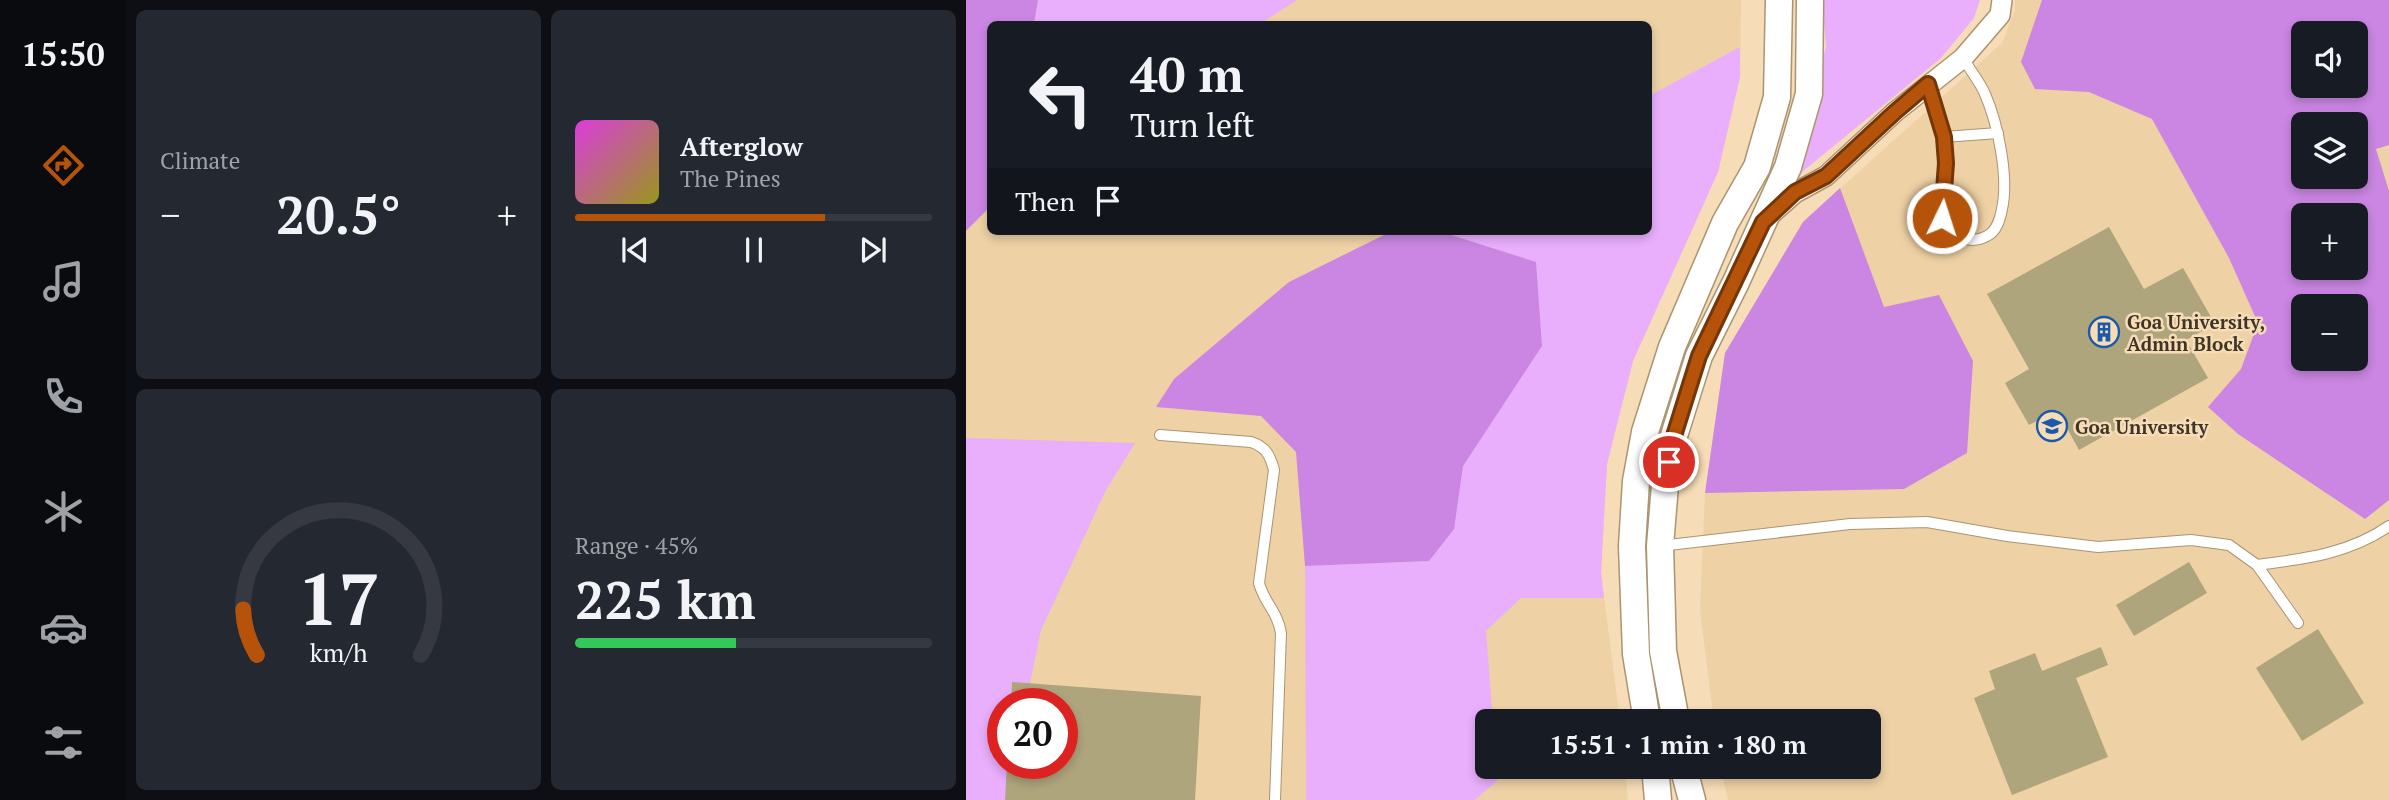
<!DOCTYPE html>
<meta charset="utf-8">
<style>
body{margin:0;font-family:"PT Serif",serif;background:#242831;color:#f1f3f6;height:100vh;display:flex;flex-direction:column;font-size:26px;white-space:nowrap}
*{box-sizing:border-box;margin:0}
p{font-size:23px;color:#9ea1a6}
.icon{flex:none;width:38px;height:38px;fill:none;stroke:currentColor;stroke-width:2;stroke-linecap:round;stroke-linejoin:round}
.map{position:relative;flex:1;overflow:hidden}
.side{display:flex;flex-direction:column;gap:10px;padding:10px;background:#0d0f14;width:840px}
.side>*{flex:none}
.guide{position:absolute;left:21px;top:21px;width:665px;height:214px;border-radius:10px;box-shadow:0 4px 10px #0003;background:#171b24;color:#f1f3f6;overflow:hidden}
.controls{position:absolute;left:1325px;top:21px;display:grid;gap:14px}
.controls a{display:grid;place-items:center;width:77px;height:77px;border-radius:10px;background:#171b24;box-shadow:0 4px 10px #0003;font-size:35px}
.speed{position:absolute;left:21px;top:688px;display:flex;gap:14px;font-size:35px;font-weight:700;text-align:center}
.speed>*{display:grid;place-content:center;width:91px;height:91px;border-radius:50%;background:#171b24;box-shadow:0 4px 10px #0003;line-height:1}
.speed .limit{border:10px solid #d22;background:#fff;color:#111}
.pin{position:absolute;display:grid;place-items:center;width:60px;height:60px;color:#fff;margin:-30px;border:4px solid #fff;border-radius:50%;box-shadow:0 2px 7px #0007}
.me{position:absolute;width:77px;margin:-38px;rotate:4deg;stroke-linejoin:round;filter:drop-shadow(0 0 5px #0008)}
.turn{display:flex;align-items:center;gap:24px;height:147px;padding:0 28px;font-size:32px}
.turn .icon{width:91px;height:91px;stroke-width:2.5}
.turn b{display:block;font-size:49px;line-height:60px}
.then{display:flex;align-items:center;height:66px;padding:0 28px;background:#0003;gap:14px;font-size:26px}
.big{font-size:52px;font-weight:700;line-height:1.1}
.side .widget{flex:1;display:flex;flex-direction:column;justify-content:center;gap:10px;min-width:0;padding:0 24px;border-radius:10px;background:#242831}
.side .dial{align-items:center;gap:0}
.dial svg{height:182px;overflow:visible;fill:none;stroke:#363941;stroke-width:7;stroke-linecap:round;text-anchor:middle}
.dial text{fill:#f1f3f6;stroke:none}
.song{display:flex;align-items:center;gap:21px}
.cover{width:84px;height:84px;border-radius:10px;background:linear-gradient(135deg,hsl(300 70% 55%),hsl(60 70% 35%))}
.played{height:7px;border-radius:4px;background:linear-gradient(90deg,#b45309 70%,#363941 70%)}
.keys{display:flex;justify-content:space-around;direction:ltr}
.heat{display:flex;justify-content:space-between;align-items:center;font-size:38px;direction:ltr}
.charge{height:10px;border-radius:5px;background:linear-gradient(90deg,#34c759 45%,#363941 0)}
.side .tiles{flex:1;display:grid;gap:10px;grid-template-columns:repeat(2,1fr)}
.trip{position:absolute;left:509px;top:709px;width:406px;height:70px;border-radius:10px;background:#171b24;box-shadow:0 4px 10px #0003;font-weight:700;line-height:70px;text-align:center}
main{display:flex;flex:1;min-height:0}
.dock{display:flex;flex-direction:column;width:126px;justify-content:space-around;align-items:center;background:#090b0e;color:#9ea1a6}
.dock .icon{width:49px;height:49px}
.dock .on{color:#b45309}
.dock b{font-size:32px;color:#f1f3f6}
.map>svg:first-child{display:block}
</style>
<main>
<nav class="dock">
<b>15:50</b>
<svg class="icon on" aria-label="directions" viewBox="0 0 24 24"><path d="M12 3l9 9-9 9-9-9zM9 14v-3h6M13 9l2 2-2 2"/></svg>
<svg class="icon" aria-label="music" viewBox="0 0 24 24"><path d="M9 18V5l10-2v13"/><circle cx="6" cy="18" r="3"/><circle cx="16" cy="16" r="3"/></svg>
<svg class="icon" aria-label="phone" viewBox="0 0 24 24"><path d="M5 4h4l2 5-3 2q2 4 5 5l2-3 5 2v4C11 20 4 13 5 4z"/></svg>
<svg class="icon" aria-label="climate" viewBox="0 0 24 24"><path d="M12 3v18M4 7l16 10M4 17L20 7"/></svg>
<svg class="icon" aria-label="car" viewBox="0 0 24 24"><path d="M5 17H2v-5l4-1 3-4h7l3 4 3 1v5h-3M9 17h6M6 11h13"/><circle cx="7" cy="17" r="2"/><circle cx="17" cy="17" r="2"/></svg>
<svg class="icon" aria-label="filters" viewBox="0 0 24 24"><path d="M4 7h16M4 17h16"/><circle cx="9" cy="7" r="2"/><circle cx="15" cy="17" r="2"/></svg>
</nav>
<section class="side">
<div class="tiles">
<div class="widget"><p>Climate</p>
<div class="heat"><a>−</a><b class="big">20.5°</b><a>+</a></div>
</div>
<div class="widget">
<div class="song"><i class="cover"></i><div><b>Afterglow</b><p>The Pines</p></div></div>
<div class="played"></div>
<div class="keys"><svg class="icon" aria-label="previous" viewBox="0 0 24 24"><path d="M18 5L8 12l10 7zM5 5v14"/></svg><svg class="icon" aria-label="pause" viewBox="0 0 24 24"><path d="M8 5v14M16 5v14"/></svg><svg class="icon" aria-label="next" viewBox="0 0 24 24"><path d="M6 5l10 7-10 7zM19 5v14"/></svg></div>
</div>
<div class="widget dial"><svg viewBox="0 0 100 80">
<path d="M14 69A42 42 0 1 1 86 69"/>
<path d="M14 69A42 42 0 0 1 8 49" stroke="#b45309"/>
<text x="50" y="56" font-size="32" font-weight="700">17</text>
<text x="50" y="72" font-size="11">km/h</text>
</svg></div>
<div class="widget"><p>Range · 45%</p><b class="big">225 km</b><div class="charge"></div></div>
</div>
</section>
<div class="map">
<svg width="1423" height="800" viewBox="0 0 1423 800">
<rect width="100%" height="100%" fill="#f6dcb7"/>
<g fill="#eed1a5" fill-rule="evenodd">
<path d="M72,0H775L774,77L752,172L667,361L641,464L635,573L654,721H522V766L659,767L662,800H0V231L24,207V231H682V24H68ZM37,704H96V763H37Z"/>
<path d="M1049,0H1423V800H762L754,767L903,766V721H748L734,610L739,493L759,353L837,222L1036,43L1049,10ZM1337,33H1390V86H1337ZM1337,124H1390V177H1337ZM1337,215H1390V268H1337ZM1337,306H1390V359H1337Z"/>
</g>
<g fill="#e9affd">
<path d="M72,0H331L294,24H68Z"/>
<path d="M856,0H1014L1008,18L975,58L825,181L832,164L860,46Z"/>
<path d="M774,47V77L752,172L667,361L641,464L635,572L638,598H555L520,631L527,721H522V766L531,767L532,780L509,800H340L339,566L463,561L487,529L496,466L576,346L569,262L473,231H682L683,96Z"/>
<path d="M0,438L169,443L139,492L75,630L60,703L37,704V763H47L40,800H0Z"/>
</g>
<g fill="#ca86e2" fill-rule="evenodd">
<path d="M0,0H72L68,24H24V207L0,231Z"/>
<path d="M1076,0H1423V145L1410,149L1423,191V500L1399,519L1272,434L1242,407L1275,369L1292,323L1263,258L1186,119L1123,92L1069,89L1055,62ZM1337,33H1390V86H1337ZM1337,124H1390V177H1337ZM1337,215H1390V268H1337ZM1337,306H1390V359H1337Z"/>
<path d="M874,188L918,307L973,295L1007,361L1001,453L938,489L739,493L759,353L837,222Z"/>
<path d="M426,231H473L570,262L576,346L497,466L488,529L463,561L339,566L330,452L295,416L190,407L208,379L323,282Z"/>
</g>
<g fill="#aea57d">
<path d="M1143,227L1178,289L1217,268L1249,324L1220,340L1242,378L1113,450L1091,410L1063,425L1039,383L1063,369L1021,294Z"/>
<path d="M1223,562L1241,593L1168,636L1150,605Z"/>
<path d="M1352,629L1398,703L1336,741L1290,668Z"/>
<path d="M1135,647L1142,665L1110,678L1142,757L1046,795L1008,698L1029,689L1023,671L1069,653L1076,671Z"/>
<path d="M46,682L235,696L229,800H39L41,763H96V704H45Z"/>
</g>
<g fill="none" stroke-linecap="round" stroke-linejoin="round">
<g stroke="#ac9471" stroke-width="12">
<g id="service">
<path d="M962,85C970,110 979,135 980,162C980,177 972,207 977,220C984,237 1005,245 1021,236C1031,231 1034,219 1036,209C1043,177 1032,124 1019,94C1014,82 1004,70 997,58"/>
<path d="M978,137L1032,133"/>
<path d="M194,435L285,442C300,447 304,455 308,470L293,583C298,603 311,610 315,633L309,800"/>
<path d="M694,546L884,524L961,522L1041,536L1132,547L1225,540L1263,545L1291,565L1332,623"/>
<path d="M1291,565C1337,559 1383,554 1423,526"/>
</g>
</g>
<g stroke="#ac9471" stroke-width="22">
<path id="minor" d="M802,217L829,193L860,176L929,112L997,58L1034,15L1036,0"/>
</g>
<g stroke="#ac9471" stroke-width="29">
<g id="secondary">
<path d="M681,721L670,654L666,546L670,481L679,432L706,347L759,223L791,167L811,97L813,0"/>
<path d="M710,721L697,651L694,546L699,485L707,439L733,356L770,282L822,167L843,94L844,0"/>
<path d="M689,766L692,800"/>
<path d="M717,766L726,800"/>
</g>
</g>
<use href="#service" stroke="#fff" stroke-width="10"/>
<use href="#minor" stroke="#fff" stroke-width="19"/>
<use href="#secondary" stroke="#fff" stroke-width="26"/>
</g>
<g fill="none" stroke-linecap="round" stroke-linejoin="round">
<g stroke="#753606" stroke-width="18">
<path id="route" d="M703,462L707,439L733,356L797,222L829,192L860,176L929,112L962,84L978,137L980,163L976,218"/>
</g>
<use href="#route" stroke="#b45309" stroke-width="12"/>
</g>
<defs>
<g id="building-ring" transform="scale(1.575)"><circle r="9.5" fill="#f6dcb7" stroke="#1b59aa" stroke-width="1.5"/><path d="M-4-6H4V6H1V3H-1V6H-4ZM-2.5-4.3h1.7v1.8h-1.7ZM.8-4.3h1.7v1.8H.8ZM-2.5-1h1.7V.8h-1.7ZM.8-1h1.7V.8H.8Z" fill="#1b59aa"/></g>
<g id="university-ring" transform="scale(1.575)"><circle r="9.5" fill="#f6dcb7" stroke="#1b59aa" stroke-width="1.5"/><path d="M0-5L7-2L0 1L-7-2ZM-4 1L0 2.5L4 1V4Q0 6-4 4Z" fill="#1b59aa"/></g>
</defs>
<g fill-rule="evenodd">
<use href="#building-ring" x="1138" y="332"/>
<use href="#university-ring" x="1086" y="426"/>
</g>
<g text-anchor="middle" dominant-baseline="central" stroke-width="5" stroke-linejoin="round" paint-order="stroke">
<g font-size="19" font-weight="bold" fill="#3f3527" stroke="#f6dcb7" text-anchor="start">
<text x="1161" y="321">Goa University,<tspan x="1161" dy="22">Admin Block</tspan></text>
<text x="1109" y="426">Goa University</text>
</g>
</g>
</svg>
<div class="controls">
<a><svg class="icon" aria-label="sound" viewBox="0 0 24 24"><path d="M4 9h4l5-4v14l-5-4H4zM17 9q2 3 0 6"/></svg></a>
<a><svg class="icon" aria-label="layers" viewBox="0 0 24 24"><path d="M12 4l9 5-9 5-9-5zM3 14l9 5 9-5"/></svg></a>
<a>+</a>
<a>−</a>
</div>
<div class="speed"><div class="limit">20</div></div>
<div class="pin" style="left:703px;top:462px;background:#d93025"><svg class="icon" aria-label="arrive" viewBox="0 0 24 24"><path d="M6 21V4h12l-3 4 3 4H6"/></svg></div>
<svg class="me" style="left:976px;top:218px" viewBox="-20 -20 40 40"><circle r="17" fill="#b45309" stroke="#fff" stroke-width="3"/><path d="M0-11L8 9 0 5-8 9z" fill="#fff"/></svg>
<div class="trip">15:51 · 1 min · 180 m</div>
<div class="guide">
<div class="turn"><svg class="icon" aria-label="left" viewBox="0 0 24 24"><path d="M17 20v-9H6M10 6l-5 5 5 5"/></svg><div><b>40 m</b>Turn left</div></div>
<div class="then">Then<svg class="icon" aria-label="arrive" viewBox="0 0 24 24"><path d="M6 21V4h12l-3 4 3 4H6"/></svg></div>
</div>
</div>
</main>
